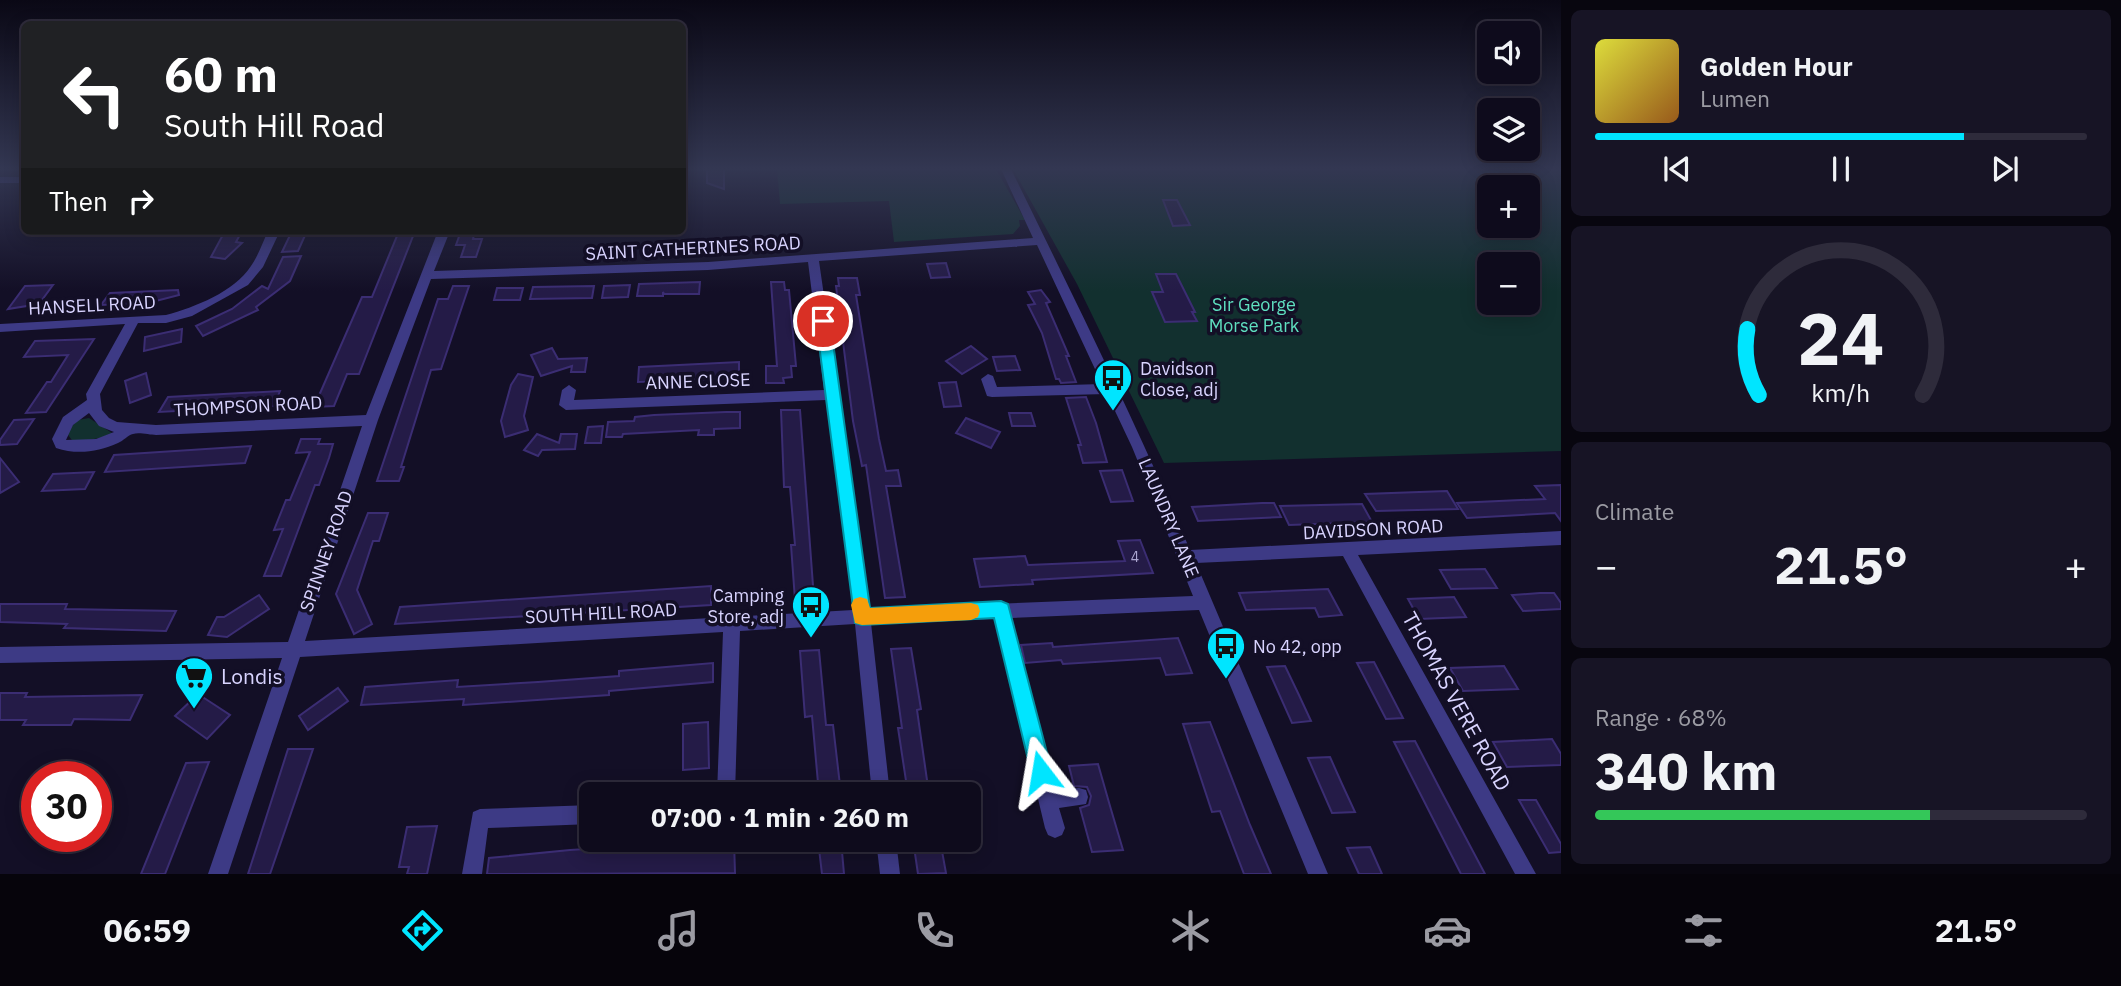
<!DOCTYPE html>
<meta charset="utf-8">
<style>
body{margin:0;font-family:"IBM Plex Sans",sans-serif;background:#171425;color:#f1f3f6;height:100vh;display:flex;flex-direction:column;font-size:26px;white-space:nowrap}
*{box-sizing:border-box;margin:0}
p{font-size:23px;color:#9b9ba3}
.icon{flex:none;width:38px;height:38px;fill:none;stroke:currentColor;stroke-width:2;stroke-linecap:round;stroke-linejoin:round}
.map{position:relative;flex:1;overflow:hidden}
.side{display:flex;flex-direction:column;gap:10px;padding:10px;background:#08060f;width:560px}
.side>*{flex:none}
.hud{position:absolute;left:21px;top:21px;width:665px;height:214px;border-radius:10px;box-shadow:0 4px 18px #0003,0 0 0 2px #2e2b3b;background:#202124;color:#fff;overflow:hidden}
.buttons{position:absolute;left:1477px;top:21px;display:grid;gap:14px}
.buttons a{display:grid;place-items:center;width:63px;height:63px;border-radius:10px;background:#0e0b1c;box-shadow:0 4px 18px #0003,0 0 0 2px #2e2b3b;font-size:35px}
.speed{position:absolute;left:21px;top:761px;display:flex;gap:14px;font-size:35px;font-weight:700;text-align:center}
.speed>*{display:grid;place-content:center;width:91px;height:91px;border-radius:50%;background:#0e0b1c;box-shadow:0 4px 18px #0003,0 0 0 2px #2e2b3b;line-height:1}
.speed .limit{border:10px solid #d22;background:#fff;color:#111}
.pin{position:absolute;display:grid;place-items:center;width:60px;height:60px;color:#fff;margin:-30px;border:4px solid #fff;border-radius:50%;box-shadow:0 2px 7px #0007}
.me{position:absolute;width:77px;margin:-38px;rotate:346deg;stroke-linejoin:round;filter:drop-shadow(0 0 5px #0008)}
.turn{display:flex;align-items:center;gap:24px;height:147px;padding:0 28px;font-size:32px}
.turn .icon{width:91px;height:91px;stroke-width:2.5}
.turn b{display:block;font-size:49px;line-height:60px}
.then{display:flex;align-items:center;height:66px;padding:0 28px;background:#0003;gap:14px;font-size:26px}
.big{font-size:52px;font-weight:800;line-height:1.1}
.side .tile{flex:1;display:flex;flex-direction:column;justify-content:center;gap:10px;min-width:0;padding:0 24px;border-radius:10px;background:#171425}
.side .dial{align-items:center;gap:0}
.dial svg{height:182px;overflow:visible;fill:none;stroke:#2e2b3b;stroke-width:7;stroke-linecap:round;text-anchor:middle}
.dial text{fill:#f1f3f6;stroke:none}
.song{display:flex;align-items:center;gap:21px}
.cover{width:84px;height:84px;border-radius:10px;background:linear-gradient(135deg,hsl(60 70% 55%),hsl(30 70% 35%))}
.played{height:7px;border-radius:4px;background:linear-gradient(90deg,#00e5ff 75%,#2e2b3b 75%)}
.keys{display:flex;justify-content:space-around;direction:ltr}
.heat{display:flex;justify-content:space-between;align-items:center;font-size:38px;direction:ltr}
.charge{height:10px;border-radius:5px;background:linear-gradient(90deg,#34c759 68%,#2e2b3b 0)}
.trip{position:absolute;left:579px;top:782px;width:402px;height:70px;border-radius:10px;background:#0e0b1c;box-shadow:0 4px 18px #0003,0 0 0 2px #2e2b3b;font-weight:800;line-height:70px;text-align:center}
.tabs{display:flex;height:112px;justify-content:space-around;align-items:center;background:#06040b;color:#9b9ba3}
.tabs .icon{width:49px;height:49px}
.tabs .active{color:#00e5ff}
.tabs b{font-size:32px;color:#f1f3f6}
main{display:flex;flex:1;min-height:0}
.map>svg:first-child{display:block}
</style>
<main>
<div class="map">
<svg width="1561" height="874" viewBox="0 0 1561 874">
<rect width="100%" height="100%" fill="#130f26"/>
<g fill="#12302f" fill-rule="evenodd">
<path d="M777,169H996L1025,220H1019L1020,226L1013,234L894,242L889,201L780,204Z"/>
<path d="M1013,169H1561V451L1164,463L1077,284ZM1489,187H1528V226H1489ZM1489,264H1528V303H1489Z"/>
<path d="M89,418L112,433L109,436L74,443L66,432L78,420Z"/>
</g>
<g fill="#241b47" stroke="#3b2d73" stroke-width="2">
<path d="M707,169H724V189L707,183Z"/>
<path d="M1163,200H1177L1190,225L1173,226Z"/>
<path d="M225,231H242L236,242L242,243L225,259L211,257Z"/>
<path d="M292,231H307L298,251L282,252Z"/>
<path d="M399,231H415L359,374H347L334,406L314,407L362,297H372Z"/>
<path d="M461,231H475L473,239H482L476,257H461L465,245H456Z"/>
<path d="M301,256L290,281L256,307L258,310L203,336L196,326L232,309L262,286L268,289L283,257Z"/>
<path d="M946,263L950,277L931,278L927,264Z"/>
<path d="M1156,274H1176L1195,312H1192L1197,321L1165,322L1152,292H1163Z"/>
<path d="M838,278H857L860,295H856L879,439L886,471L898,470L901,486H886L905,597L885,598L866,465L862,466L853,421L836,286H839Z"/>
<path d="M700,282L699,294H664L663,292V296H637L639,284Z"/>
<path d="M771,282H784L785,290H789L796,366H791L792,377L783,378L784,383H766V366H777Z"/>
<path d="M53,285L39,304L8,309L25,286Z"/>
<path d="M630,285L628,297L602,298L604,286Z"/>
<path d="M453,286H469L441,369L431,370L401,467H404L399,481H377L438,299H448Z"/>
<path d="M594,286L592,298L530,299L533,287Z"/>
<path d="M497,288H523L520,300H494Z"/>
<path d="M178,290L179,295L148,303L101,305L110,293Z"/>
<path d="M1041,290L1050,302L1046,303L1069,356H1066L1076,382L1061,383L1059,379H1056L1042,333L1028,305L1035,304L1028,292Z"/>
<path d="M182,329L181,342L144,351L145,337Z"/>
<path d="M94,339L46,412L26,413L47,382H51L68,355L24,357L35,341Z"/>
<path d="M971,346L987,359L962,374L946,361Z"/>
<path d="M552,348L558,359L587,358L585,372H571L572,366L541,376L531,355Z"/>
<path d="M1015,356L1020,370L997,371L993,357Z"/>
<path d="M739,362V378L638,382L639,367Z"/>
<path d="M146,373L151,395L130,403L125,381Z"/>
<path d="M518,374L533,377L524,416L528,430L505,437L501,421L511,385Z"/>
<path d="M956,382L961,406L944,407L939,383Z"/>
<path d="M280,391L274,406L159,412L168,397Z"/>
<path d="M1086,397L1096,423L1107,462L1083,463L1078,445H1081L1066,398Z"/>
<path d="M781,410H800L814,599L795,600L791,545H795L790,487H784Z"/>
<path d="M726,412H740V428L714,429V435H698L699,430L623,434L622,437H606L608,422L634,421L635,417L654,415Z"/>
<path d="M1009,413H1031L1035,426H1012Z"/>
<path d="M966,418L1000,432L991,448L956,433Z"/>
<path d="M34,419L17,444L0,445V440L14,420Z"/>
<path d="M603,426L601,443H585L588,427Z"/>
<path d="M537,434L559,443L561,434H577L575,449L542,450L538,456L524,450Z"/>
<path d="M301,439H320L318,444H333L329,458L319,485H315L281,576H264L283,529L274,530L286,500H290L310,452L296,453Z"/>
<path d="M251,446L245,463L105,472L114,455Z"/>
<path d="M0,458L19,482L0,493Z"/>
<path d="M1122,470L1133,501L1111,502L1100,471Z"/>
<path d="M94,472L85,489L42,491L53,474Z"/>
<path d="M1561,485V521L1555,513L1467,518L1457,503L1545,499L1535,486Z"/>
<path d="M1447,491L1458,509L1376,511L1365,494Z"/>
<path d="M1262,503H1274L1281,517L1198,521L1192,507Z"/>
<path d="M1362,504L1372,522L1289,525L1280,506Z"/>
<path d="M368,513H388L379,541H373L357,590L372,624L354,634L336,594Z"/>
<path d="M1140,540L1153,573L1032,580L1033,584L980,587L974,559L1025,556L1028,565L1125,561L1118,541Z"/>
<path d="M1485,569L1497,588L1451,589L1440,570Z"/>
<path d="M711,586V605L395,624L400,607Z"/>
<path d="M1328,589L1342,615L1319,617L1315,608L1246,610L1239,593Z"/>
<path d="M1540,593H1554L1561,603V609L1523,611L1512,595Z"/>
<path d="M259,595L269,609L227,637L208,635L217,617H224Z"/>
<path d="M1454,597L1466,617L1419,619L1408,599Z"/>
<path d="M0,604H67L65,609L176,611L166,631L64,628L67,624L0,622Z"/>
<path d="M1178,638L1192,673L1166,675L1160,658L1063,664L1061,660L1025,663L1021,645L1052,643L1053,647Z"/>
<path d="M911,648L921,709L917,710L929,794H908L898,728H902L891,649Z"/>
<path d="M819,650L826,725H833L841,794H819L812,716L805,717L800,651Z"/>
<path d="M1374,662L1388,689L1403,718L1386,719L1357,663Z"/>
<path d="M713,663V682L609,691V695L463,705L464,699L361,705L365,687L458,680L457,687L538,682L619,676V671Z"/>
<path d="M1285,666L1298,693L1311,721L1292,723L1267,667Z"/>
<path d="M1504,666L1518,689L1463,691L1450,668Z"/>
<path d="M338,688L348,701L308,730L299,716Z"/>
<path d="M0,693H27L25,697L142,695L130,720L74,719L71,725H23L26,720H0Z"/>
<path d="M198,694L230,715L207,739L175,716Z"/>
<path d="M708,722L709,768L683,770V724Z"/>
<path d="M1210,722L1250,825L1271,874H1244L1220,811L1212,812L1183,724Z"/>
<path d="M1552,739L1561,754V765L1507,767L1493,742Z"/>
<path d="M1415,741L1441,791L1485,874H1461L1394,742Z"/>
<path d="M288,749H313L270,874H248Z"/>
<path d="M1330,757L1342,784L1355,812L1332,813L1308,758Z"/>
<path d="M209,762L165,874H141L186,763Z"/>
<path d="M1098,764L1110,806L1123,850L1092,852L1080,808L1089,805L1091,796L1087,787L1074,786L1069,766Z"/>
<path d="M1519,800H1536L1561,844V852L1549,853Z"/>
<path d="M437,826L427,874H407L409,867H399L407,827Z"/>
<path d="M818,840H841L844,874H822Z"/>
<path d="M913,840H940L946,873L918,874Z"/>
<path d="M734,841L735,873L487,874L489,858L570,850L651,845V848Z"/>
<path d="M1370,847L1382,874H1359L1347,848Z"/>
</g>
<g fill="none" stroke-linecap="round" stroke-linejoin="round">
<g fill="#3d3a85" fill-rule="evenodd">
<path d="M1001,169H1011C1072,294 1135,420 1190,550L1561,531V545L1358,555L1536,874H1515L1343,556L1196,563L1328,874H1308L1199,610L1011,618L1055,789L1079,788L1086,790L1088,797L1086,804L1059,808L1065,828L1062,835L1055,838L1048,835L1045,828L995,619L871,623L890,794H872L855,624L740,631L735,794H717L723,632L300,657L228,874H208L282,658L0,663V647L288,642L362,426L156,435C150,435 139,432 133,434C128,435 123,441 118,443C98,452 77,455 56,448L52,439L63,417L87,400L86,394L125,324L0,332V324L166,315C195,307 234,292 251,266C258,256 263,242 268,231H280L263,267L248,285L192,316L166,323H138L100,394L102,410L109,418L117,422L156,425L366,415L438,231H450L434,271L708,262L1033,238ZM1037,245L1102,384L997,387L993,376L988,374L981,379L987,396L992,397L1107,394L1132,447L1193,596L869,609L819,261ZM808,262L824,390L574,400L576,390L569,385L562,390L559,405L566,410L826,400L853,610L305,641L378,420L431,279L708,270ZM89,413L99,426L114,432L96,439L66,440L73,425Z"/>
<rect x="0" y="177" width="24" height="6"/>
<path d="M592,805V824L488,828L482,874H462L473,812L480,809Z"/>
<path d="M876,840H896L900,874H880Z"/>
</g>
</g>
<linearGradient id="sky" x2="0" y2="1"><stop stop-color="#0a0815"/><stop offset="0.58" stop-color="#333752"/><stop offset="1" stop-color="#333752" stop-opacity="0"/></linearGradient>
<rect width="1561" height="291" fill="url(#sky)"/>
<path fill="#00e5ff" stroke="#0095a6" stroke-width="2" d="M823,316L830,321L870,608L1001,601L1008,604L1052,772L1049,779L1041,782L1034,779L1031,772L994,618L862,625L855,623L816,321Z"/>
<path fill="#f59e0b" d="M860,597L867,599L870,608L971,603L978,605L980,611L978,617L971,620L862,625L855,623L851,605L854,599Z"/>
<defs>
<g id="bus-pin" transform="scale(2.0125)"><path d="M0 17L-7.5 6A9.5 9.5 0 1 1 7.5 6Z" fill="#00e5ff" stroke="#130f26"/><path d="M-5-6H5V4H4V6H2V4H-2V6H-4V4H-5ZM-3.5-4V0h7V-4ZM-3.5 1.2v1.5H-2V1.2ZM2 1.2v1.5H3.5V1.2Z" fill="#111"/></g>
<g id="supermarket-pin" transform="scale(2.0125)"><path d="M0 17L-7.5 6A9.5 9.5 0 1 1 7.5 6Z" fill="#00e5ff" stroke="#130f26"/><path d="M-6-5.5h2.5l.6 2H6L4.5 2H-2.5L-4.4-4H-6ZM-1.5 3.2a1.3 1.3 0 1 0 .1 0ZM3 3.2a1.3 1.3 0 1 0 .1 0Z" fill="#111"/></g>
</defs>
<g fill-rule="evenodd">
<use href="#bus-pin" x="1113" y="378"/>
<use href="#bus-pin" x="811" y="605"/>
<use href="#bus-pin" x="1226" y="646"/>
<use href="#supermarket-pin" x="194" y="676"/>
</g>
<g text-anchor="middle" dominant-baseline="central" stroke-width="7" stroke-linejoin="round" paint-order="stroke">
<g font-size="14" fill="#aca6d1">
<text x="1135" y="557">4</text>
</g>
<g font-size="18" fill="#d9d4ff" stroke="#130f26">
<text transform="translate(693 248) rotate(-3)">SAINT CATHERINES ROAD</text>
<text transform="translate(92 305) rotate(-3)">HANSELL ROAD</text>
<text transform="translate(698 381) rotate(-2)">ANNE CLOSE</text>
<text transform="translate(248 406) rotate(-3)">THOMPSON ROAD</text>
<text transform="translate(1169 518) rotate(67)">LAUNDRY LANE</text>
<text transform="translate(1373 529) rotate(-3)">DAVIDSON ROAD</text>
<text transform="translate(326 551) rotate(-71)">SPINNEY ROAD</text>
<text transform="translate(601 613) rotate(-3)">SOUTH HILL ROAD</text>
</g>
<g font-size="18" fill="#5fe0c0" stroke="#130f26">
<text x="1254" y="304">Sir George<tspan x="1254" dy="21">Morse Park</tspan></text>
</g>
<g font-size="18" fill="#d9d4ff" stroke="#130f26" text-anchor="start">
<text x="1140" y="368">Davidson<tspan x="1140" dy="21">Close, adj</tspan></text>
<text x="784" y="595" text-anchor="end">Camping<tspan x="784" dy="21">Store, adj</tspan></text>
<text x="1253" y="646">No 42, opp</text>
</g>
<g font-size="21" fill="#d9d4ff" stroke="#130f26" text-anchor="start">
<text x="221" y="676">Londis</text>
</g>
<g font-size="21" fill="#d9d4ff" stroke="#130f26">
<text transform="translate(1457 701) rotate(61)">THOMAS VERE ROAD</text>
</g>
</g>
</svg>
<div class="buttons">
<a><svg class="icon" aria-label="sound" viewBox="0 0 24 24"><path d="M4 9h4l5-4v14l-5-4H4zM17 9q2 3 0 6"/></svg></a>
<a><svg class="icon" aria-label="layers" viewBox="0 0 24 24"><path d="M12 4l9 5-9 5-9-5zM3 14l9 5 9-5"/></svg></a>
<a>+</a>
<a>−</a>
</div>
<div class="speed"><div class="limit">30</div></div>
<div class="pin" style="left:823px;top:321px;background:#d93025"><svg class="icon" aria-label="arrive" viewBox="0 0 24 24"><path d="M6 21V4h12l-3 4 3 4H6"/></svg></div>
<svg class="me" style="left:1041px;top:772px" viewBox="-20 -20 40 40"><path d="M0-17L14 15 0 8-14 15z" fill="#00e5ff" stroke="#fff" stroke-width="4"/></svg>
<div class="trip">07:00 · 1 min · 260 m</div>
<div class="hud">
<div class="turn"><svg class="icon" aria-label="left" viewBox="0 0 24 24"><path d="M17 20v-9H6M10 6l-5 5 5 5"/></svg><div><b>60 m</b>South Hill Road</div></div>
<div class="then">Then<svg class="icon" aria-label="right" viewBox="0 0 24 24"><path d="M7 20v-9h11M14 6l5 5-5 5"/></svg></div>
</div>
</div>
<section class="side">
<div class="tile">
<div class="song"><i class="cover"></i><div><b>Golden Hour</b><p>Lumen</p></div></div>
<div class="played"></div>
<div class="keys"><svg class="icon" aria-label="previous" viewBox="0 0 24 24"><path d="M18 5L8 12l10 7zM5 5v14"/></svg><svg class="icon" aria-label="pause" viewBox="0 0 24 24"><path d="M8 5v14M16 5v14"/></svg><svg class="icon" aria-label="next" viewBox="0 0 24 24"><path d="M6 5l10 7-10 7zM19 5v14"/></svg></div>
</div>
<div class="tile dial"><svg viewBox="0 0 100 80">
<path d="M14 69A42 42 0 1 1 86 69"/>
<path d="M14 69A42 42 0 0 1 9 40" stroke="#00e5ff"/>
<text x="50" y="56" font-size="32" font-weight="700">24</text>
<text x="50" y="72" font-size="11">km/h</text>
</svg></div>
<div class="tile"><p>Climate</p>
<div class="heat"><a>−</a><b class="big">21.5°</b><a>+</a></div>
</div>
<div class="tile"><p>Range · 68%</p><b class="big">340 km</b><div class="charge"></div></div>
</section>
</main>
<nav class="tabs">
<b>06:59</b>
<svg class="icon active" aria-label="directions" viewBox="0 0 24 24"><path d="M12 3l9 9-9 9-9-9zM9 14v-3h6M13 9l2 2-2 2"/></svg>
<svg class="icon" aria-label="music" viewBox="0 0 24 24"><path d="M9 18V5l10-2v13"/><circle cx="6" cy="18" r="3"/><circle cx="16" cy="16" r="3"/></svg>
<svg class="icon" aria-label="phone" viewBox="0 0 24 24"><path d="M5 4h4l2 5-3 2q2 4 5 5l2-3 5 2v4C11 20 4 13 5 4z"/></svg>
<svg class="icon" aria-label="climate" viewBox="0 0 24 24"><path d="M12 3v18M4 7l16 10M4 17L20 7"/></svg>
<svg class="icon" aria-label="car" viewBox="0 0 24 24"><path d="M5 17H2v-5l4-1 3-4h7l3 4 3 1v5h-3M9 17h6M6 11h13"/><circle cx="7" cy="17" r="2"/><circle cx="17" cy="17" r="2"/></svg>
<svg class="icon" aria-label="filters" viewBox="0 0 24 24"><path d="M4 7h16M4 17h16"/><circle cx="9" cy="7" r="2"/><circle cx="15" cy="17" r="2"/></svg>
<b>21.5°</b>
</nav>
